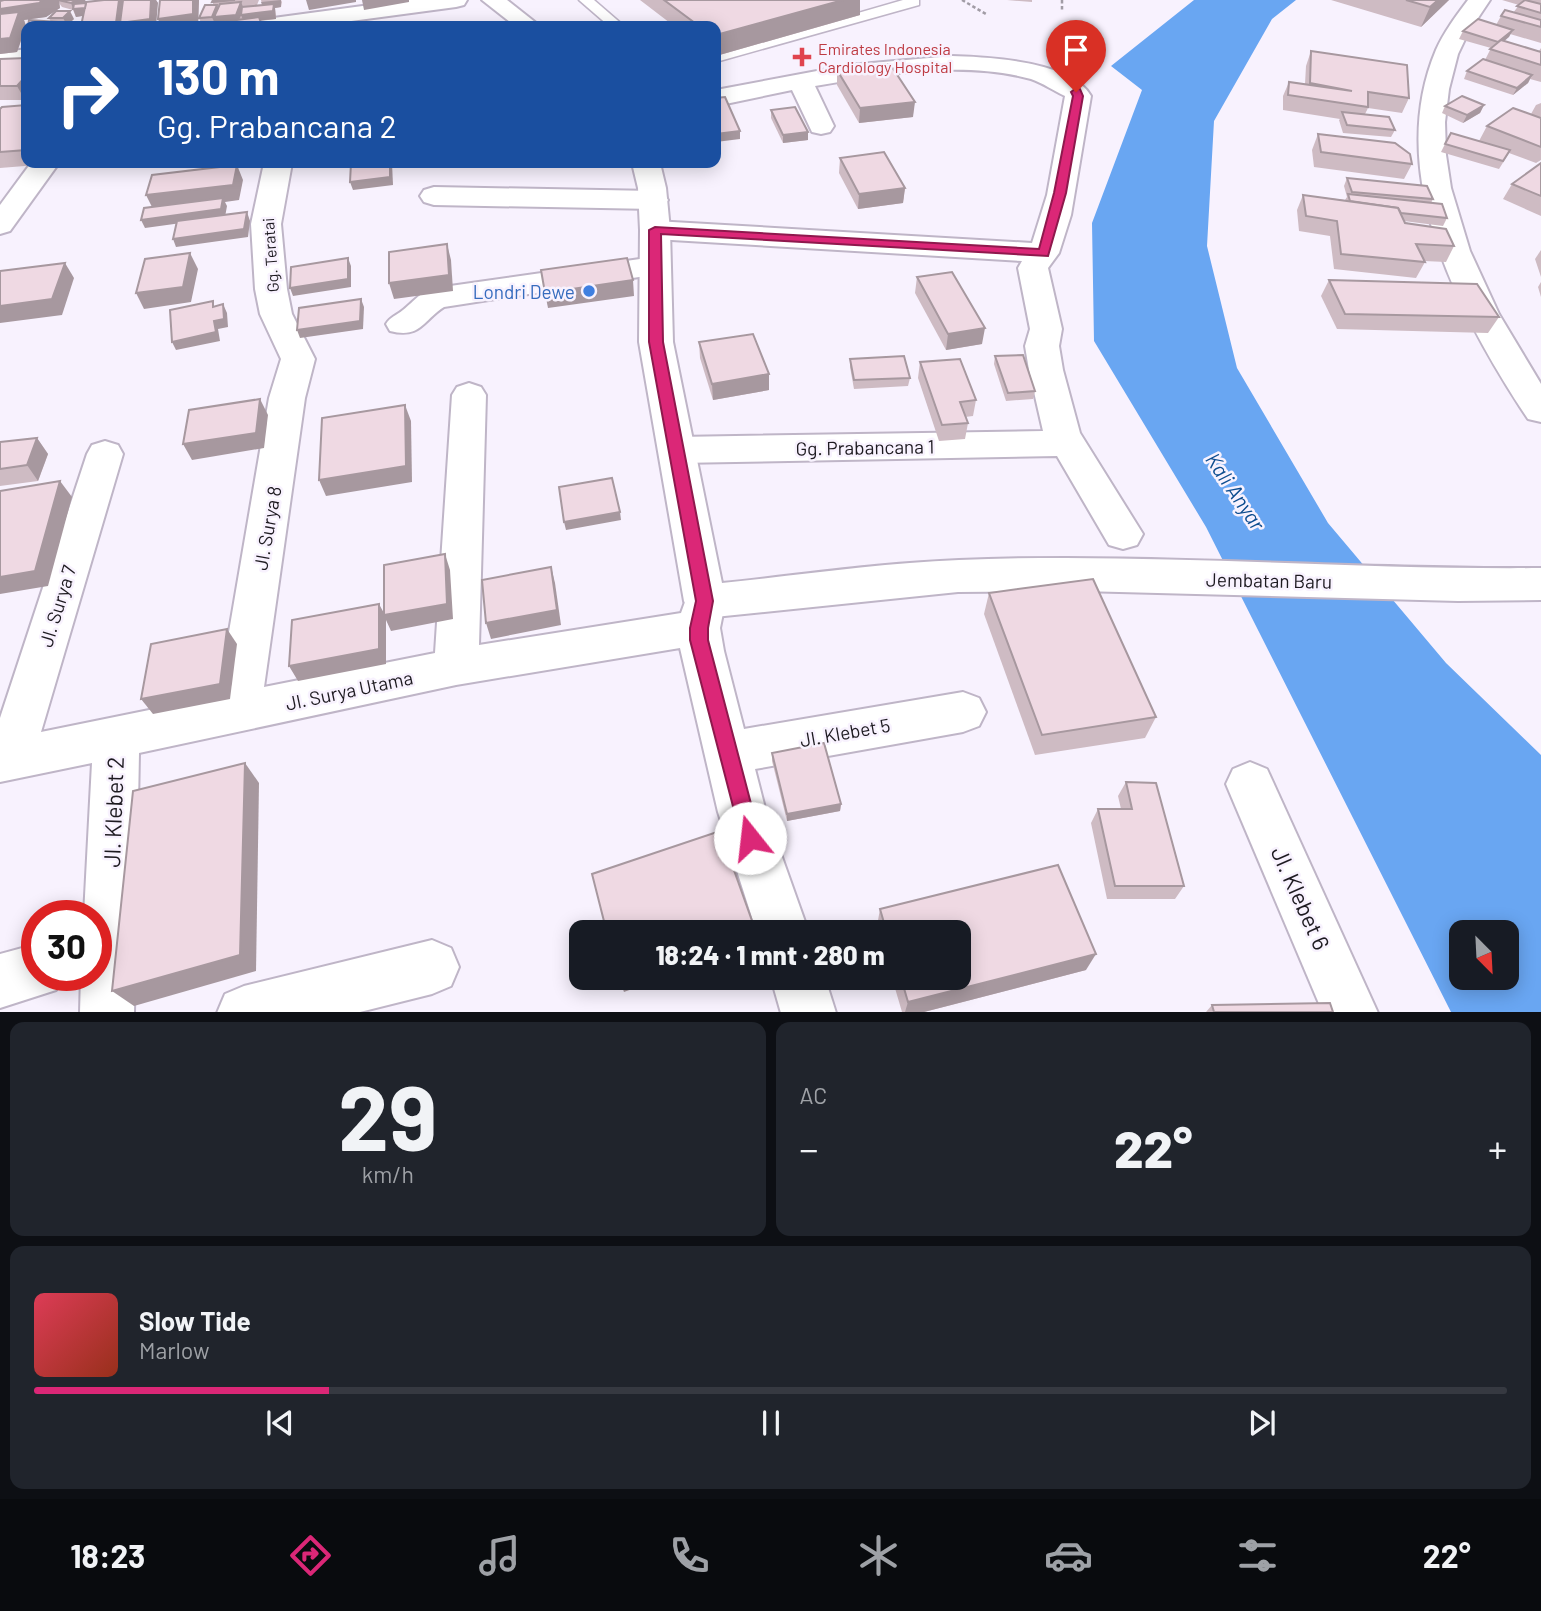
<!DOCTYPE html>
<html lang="id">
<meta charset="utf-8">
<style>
body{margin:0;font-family:Barlow,sans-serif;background:#20242c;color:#f1f3f6;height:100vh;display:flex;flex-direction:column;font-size:26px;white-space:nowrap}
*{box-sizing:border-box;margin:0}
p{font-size:23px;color:#9ea1a6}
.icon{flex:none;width:38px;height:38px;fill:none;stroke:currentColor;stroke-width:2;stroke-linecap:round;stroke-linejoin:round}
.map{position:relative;height:1012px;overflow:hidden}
.side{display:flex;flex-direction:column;gap:10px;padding:10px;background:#0d0f14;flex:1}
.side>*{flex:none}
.top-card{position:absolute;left:21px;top:21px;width:700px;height:147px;border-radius:14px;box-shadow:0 4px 18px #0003;background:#1a4fa0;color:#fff;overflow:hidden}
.needle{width:46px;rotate:156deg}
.controls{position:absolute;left:1449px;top:920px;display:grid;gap:14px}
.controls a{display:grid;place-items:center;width:70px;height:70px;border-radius:14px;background:#171b24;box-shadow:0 4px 18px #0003;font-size:35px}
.speed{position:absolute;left:21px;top:900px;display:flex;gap:14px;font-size:35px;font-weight:700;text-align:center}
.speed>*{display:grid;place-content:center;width:91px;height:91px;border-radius:50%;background:#171b24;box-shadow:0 4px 18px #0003;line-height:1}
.speed .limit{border:10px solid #d22;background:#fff;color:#111}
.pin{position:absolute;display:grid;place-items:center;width:60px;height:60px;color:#fff;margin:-72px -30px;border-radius:50% 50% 50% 0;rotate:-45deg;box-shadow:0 0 7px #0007}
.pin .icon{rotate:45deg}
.me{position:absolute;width:77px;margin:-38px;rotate:344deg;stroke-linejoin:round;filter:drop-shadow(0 0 5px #0008)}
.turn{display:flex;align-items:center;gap:24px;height:147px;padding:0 21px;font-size:32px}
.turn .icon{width:91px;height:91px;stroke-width:2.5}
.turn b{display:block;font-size:49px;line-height:60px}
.big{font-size:52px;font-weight:800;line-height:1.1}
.side .widget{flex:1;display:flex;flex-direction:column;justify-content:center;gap:10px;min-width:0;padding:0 24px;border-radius:14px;background:#20242c}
.side .dial{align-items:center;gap:0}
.dial b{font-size:91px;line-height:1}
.song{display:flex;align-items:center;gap:21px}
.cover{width:84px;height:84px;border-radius:10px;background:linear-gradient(135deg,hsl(350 70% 55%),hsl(10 70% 35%))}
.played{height:7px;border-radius:4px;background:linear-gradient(90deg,#db2777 20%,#363941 20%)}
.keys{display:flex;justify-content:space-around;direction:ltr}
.heat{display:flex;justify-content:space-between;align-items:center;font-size:38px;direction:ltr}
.side .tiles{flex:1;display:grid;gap:10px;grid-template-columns:1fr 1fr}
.widget:last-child{grid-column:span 2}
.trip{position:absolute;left:569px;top:920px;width:402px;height:70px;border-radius:14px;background:#171b24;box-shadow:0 4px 18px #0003;font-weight:800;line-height:70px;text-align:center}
.tab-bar{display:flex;height:112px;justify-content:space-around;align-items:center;background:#090b0e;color:#9ea1a6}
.tab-bar .icon{width:49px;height:49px}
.tab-bar .on{color:#db2777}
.tab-bar b{font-size:32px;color:#f1f3f6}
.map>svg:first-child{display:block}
</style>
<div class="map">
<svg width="1541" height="1013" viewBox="0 0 1541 1013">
<rect width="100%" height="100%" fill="#f8f2fe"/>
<path fill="#69a6f2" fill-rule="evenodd" d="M1194,0H1296L1272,19L1214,121L1207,246L1237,368L1328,523L1446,663L1541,755V1012H1451L1206,527L1094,341L1092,223L1142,90L1111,66ZM1461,933H1507V978H1461Z"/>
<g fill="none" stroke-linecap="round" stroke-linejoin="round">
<g stroke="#bfb5c7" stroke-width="3">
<g id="service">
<path d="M579,0H594L624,26H609Z"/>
<path d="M919,0V5L716,62V54L903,0Z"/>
</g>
</g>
<g stroke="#bfb5c7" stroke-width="4">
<g id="minor">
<path d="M407,0H467L464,5L456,7L314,26H255L258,21L266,19Z"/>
<path d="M26,49V63L0,67V53Z"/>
<path d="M952,56C988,57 1072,61 1091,96L1071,215L1059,253L1048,268L1062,329L1059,346L1063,370L1080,433L1143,534L1137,545L1123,549L1109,545L1057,456L678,463L665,459L660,450L665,441L678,437L1043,431L1029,370L1025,346L1030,329L1018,268L1022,261L655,239L645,236L640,230L645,224L655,221L1032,243L1047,195L1065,96C1054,91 1043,83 1031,79C962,60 884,74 815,86L834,126L830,132L821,134L812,132L792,90L716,106V90L849,65Z"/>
<path d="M31,163H59L10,231L0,234V205Z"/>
<path d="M264,163H292L281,224L287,289L292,314L315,359L305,398L264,687L435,653L452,395L457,387L469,383L481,387L486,395L479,645L681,613L689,591L704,586L719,591L725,603L720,628L724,651L744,729L963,692L979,698L986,712L979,726L963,732L755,769L766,812L809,933H757L718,812L680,648L456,685L139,753L134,1013H80L81,975H96V915H84L92,763L0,782V718L87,454L92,445L105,441L118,445L123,454L41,732L218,696L269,398L281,359L260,314L255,289L251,224Z"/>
<path d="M434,187L654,191L664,194L668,200L664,206L654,209L434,205L424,202L420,196L424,190Z"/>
<path d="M654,257L665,259L669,266L665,273L444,307C423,320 421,339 390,331L386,324C391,316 396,316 403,310C416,300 419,292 436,288Z"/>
<path d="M1250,762L1267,769L1378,1013H1323L1226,784L1233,769Z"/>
<path d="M432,940L451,948L459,967L451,986L432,994L356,1013H217L225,994L244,986Z"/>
<path d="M37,944V975H62L56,990L0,1008V954Z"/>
<path d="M771,978H825L836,1013H781Z"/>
</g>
</g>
<g stroke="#bfb5c7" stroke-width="4">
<g id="tertiary">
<path d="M482,0H507L540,26H515Z"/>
<path d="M1468,0H1490L1468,33L1458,54L1449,89L1445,122L1446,155L1451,188L1470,251L1499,314L1541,384V422L1528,419L1520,407C1455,306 1385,171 1436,50C1444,32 1456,16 1468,0Z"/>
<path d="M632,163H660L666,188L670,230L673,342L722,583C801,575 880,563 959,560C1151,552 1348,570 1541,568V600L1458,601L1081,591L958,592L705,618L690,613L684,601L639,342L640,230L638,188Z"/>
</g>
</g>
<g stroke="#a19ca5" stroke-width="2.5" stroke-dasharray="3.5 2.5" stroke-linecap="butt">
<path d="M962,0L986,14"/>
<path d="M1062,0V12"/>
</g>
<use href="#service" fill="#fff" fill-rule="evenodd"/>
<use href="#minor" fill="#fff" fill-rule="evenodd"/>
<use href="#tertiary" fill="#fff" fill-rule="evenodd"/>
</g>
<g fill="#cebbc3">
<path d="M0,0H85L86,2L98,1L97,0H156L158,3L76,17L73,10L62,7L59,3L60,8L46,17L24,20L26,26L17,52L0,54Z"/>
<path d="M199,0L198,25H202L199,18L213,5V0H259L257,5H262L261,0H281L282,2L281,7L275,8L276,19L260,21L262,26H161L158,19Z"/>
<path d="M640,0H860V15L716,56V26H674Z"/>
<path d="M1007,0H1032V2Z"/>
<path d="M1331,0H1449L1421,27Z"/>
<path d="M1502,0H1541V43L1510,34L1504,41L1539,51L1541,48V82L1530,79L1528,83L1513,95L1464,79L1467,71L1485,60L1491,48L1459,39L1463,31L1496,25L1501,16L1513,13L1519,5Z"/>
<path d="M49,18L74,19L70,23H72L74,26H28L51,22Z"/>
<path d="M1311,51L1409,98L1402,113L1368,108L1365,114L1395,130L1391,137L1343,133L1339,120L1340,119L1283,110V96L1289,82L1305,84L1306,66Z"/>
<path d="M26,58L25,100H0V59Z"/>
<path d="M837,70L913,117L859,123L837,85Z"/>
<path d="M1541,103V160L1536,163L1509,153L1499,169L1441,152L1445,144L1479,141L1487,126L1531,114L1536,105Z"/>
<path d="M26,105V163H38L37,165L0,168V109Z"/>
<path d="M1484,105L1480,113L1463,123L1442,113L1445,106Z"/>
<path d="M771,110L808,132V140L783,143L771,118Z"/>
<path d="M1318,134L1412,164L1404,179L1314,167L1312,150Z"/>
<path d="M840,158L905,188L903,203L858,209L839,173Z"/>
<path d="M1541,163V216L1503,199L1512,184Z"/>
<path d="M1347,178L1433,199L1431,203L1447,218L1443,226L1404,221L1454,246L1446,262L1424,261L1425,262L1416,278L1334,269L1330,236L1299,231L1297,210L1303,195L1345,200L1347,197L1344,186Z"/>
<path d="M1541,250V277L1535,259Z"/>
<path d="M917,277L982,344L946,350L915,293Z"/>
<path d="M1329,280L1499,317L1488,333L1337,329L1321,296Z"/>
<path d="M1541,282V297L1538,287Z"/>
<path d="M699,342L769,390L713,400L700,358Z"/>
<path d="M995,356L1035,391L1033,399L1006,401L994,364Z"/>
<path d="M850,359L910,378L908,386L854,389L850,367Z"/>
<path d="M920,362L976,400L973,416L965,417L968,423L965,439L939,441L918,378Z"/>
<path d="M37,438L48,454L38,481L0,486V442Z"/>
<path d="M989,593L1156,717L1145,738L1035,755L984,614Z"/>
<path d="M772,753L841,804L840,811L787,821L772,761Z"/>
<path d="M1126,782L1184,886L1175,899H1107L1091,823L1098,809H1121L1118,796Z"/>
<path d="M880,909L1086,970L924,1012H902L892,978H959V933H879L877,926Z"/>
<path d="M1212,1005L1333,1012H1206Z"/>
</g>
<g fill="#a7989f">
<path d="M43,0H59L60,8L46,17L24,20L26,26L17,52L0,54V9Z"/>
<path d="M77,0H85L87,4L91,7L94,14L76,17L71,3Z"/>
<path d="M97,0H156L158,3L156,26H93L103,12Z"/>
<path d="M193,0H199L198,26H161L158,19Z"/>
<path d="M281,0V7L275,8L276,19L244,22L241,15L238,23L217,24L216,22L215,24L212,17L217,5L220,12L241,2L244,9H264L261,2Z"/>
<path d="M306,0H356V2L309,10Z"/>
<path d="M362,0H409V2L364,10Z"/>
<path d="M843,0H860V15L716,56V35Z"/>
<path d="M1438,0H1449L1421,27L1430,7Z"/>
<path d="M70,11L74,19L67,25L63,18Z"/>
<path d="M1513,30L1509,37L1495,49L1498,42Z"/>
<path d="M1532,75L1528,83L1513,95L1517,88Z"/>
<path d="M26,76V99L25,100L17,86Z"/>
<path d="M915,102L913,117L859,123L860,108Z"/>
<path d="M1484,105L1480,113L1463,123L1467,115Z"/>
<path d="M740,131V139L716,142V134Z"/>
<path d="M808,132V140L783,143V135Z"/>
<path d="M390,163H392L393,185L353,190L350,182Z"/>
<path d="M237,165L243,180L239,200L225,202L227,206L225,217L145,228L141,220L154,211L146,195Z"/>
<path d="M905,188L903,203L858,209L859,194Z"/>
<path d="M247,212L250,221L248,237L176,247L173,239Z"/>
<path d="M447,244L451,260L453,291L394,299L389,283Z"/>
<path d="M190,253L198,269L191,302L144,309L136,293Z"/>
<path d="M348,258L351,266V287L293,296L290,288Z"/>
<path d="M65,263L74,278L62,315L0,323V306Z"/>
<path d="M633,280L634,296L548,308L545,293Z"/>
<path d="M361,299L364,307L363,329L300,338L297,330Z"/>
<path d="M223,304L227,313L228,327L218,329L220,341L176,350L172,342L214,321Z"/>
<path d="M985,328L982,344L946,350L948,334Z"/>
<path d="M769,374V390L713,400L712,384Z"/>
<path d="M260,399L268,415L264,448L192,460L183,444Z"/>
<path d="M405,405L411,421L412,482L326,496L319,480Z"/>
<path d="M37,438L48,454L38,481L27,465Z"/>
<path d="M60,481L72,497L48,586L0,594V577Z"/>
<path d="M620,512L621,520L566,530L564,522Z"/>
<path d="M445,554L450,570L453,619L391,631L386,620V664L298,681L289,666L379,604L385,615Z"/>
<path d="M551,567L555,583L561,625L491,639L486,623Z"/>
<path d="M227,629L237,644L230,699L153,714L141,699Z"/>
<path d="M245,763L259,783L256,971L134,1006L112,991Z"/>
<path d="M841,804L840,811L787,821V814Z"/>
<path d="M1096,954L1086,970L924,1012H905L908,1002Z"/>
<path d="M628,978H662L624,992L620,981Z"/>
</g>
<g fill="#efd9e3" stroke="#a7989f" stroke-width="2">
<path d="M4,0H43L39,3L0,9V1Z"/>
<path d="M58,0H77L71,3Z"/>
<path d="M104,0H119L116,23L93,26H81L86,2Z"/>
<path d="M123,0H151L150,19L120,23Z"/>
<path d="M160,0H193V14L158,19Z"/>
<path d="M213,0H235L212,2Z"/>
<path d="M664,0H843L716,35V26H699Z"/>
<path d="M1406,0H1438L1430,7Z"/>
<path d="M1525,0L1541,4V13L1517,6Z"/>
<path d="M241,2L236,15L214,17L220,4Z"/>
<path d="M86,3L85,8L73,9L74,4Z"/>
<path d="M274,4L273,11L241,15L242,7Z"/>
<path d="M205,5H217L212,17L199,18Z"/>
<path d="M1505,10L1541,20V27L1501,16Z"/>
<path d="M56,11H70L63,18H49Z"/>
<path d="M19,12L10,38L0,39V14Z"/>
<path d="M259,17L262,26H191Z"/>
<path d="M1478,19L1513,30L1498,42L1463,31Z"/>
<path d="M29,20L72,23V26H28Z"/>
<path d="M1501,40L1541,52V65L1490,49Z"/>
<path d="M1311,51L1407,65L1409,98L1368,92V107L1288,95L1289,82L1352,91L1310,83Z"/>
<path d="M26,58V76L17,86H0V59Z"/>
<path d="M1483,59L1532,75L1517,88L1467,71Z"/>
<path d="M890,64L915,102L860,108L837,70Z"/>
<path d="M1462,96L1484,105L1467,115L1445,106Z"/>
<path d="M725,97L740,131L716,134V98Z"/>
<path d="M26,105V150L0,152V109L2,107Z"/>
<path d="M795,107L808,132L783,135L771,110Z"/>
<path d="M1513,108L1541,118V147L1487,126Z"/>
<path d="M1342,112L1389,117L1395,130L1347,125Z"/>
<path d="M1451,133L1510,150L1503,161L1445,144Z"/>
<path d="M1318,134L1395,143L1410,154L1412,164L1321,152Z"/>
<path d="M884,152L905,188L859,194L840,158Z"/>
<path d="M351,163H390V177L350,182Z"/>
<path d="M1541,163V196L1512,184Z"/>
<path d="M237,165L233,185L146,195L152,175Z"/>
<path d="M1347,178L1427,186L1433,199L1352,192Z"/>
<path d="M1348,194L1442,204L1447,218L1401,213L1398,208L1350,201Z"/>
<path d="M1303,195L1398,208L1405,223L1446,229L1454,246L1416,244L1425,262L1341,254L1337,221L1306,216Z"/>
<path d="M223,198L221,209L141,220L144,208Z"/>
<path d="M247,212L244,229L173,239L177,221Z"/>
<path d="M447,244L449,275L389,283V252Z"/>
<path d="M190,253L183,287L136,293L145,259Z"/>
<path d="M348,258V279L290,288L291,267Z"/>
<path d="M627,258L633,280L545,293L541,270Z"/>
<path d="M65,263L52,299L0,306V271Z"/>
<path d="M952,272L985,328L948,334L917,277Z"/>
<path d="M1329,280L1477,284L1499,317L1345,314Z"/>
<path d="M361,299L360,321L297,330L299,308Z"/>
<path d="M213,301V307L223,304L224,319L214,321L216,332L172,342L170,310Z"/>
<path d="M753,334L769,374L712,384L699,342Z"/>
<path d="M1023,355L1035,391L1008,393L995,356Z"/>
<path d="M904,356L910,378L854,380L850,359Z"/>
<path d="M960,359L976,400L960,402L968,423L942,425L920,362Z"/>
<path d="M260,399L256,433L183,444L189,410Z"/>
<path d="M405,405L406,466L319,480L322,418Z"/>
<path d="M37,438L27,465L0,469V442Z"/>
<path d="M612,478L620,512L564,522L559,487Z"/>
<path d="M60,481L35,571L0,577V491Z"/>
<path d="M445,554L447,604L384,615V565Z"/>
<path d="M551,567L557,610L486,623L482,580Z"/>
<path d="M1093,579L1156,717L1042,735L989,593Z"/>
<path d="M379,604V649L289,666L292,620Z"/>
<path d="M227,629L220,684L141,699L151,644Z"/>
<path d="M824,743L841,804L787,814L772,753Z"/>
<path d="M245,763L240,955L112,991L133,791Z"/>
<path d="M1126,782L1156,783L1184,886H1115L1098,809H1132Z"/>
<path d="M720,831L756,932L754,933H607L592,874Z"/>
<path d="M1058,865L1096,954L908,1002L901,978H959V933H887L880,909Z"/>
<path d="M1330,1003L1333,1012H1214L1212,1005Z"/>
</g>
<path fill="#db2777" stroke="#8e194d" stroke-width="2" d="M1076,88L1080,89L1083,96L1066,193L1048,256L661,234L663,342L713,601L708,628V640L760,838L757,845L750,848L743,845L690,640V628L696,601L649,342V230L655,227L1039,249L1054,193L1073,96L1071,92Z"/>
<path fill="#e0444e" stroke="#f8f2fe" stroke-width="2.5" d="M798.5 46.5h7v7h7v7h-7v7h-7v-7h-7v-7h7z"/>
<circle fill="#3f7fe0" stroke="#f8f2fe" stroke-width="2.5" cx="589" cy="291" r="7"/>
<g text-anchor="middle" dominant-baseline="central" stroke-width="5" stroke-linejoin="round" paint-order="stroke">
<g font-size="16" fill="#be3a42" stroke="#f8f2fe" text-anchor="start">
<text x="818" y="48">Emirates Indonesia<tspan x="818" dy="18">Cardiology Hospital</tspan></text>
</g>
<g font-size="16" fill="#1d1a20" stroke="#f8f2fe">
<text transform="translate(270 255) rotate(-94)">Gg. Teratai</text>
</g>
<g font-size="19" fill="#366cbe" stroke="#f8f2fe" text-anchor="end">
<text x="575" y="291">Londri Dewe</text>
</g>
<g font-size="19" fill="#1d1a20" stroke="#f8f2fe">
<text transform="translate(865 447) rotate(-1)">Gg. Prabancana 1</text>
<text transform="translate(267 528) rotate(-80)">Jl. Surya 8</text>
<text transform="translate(1269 580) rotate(1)">Jembatan Baru</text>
<text transform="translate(57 606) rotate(-73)">Jl. Surya 7</text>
<text transform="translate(349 690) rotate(-12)">Jl. Surya Utama</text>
<text transform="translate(845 732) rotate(-10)">Jl. Klebet 5</text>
</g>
<g font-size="21" font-style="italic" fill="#0c4c8f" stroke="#f8f2fe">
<text transform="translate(1236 491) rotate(56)">Kali Anyar</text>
</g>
<g font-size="23" fill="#1d1a20" stroke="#f8f2fe">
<text transform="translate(113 812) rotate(-88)">Jl. Klebet 2</text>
<text transform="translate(1301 898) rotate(66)">Jl. Klebet 6</text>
</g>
</g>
</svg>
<div class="controls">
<a><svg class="needle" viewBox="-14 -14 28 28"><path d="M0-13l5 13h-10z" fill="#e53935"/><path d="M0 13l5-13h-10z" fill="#9ea1a6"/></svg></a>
</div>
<div class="speed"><div class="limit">30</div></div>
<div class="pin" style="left:1076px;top:92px;background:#d93025"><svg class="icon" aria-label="arrive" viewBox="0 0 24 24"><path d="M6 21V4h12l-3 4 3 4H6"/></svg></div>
<svg class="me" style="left:750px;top:838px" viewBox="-20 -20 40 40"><circle r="19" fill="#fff"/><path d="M0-13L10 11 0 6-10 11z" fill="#db2777"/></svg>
<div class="trip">18:24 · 1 mnt · 280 m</div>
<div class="top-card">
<div class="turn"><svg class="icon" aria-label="right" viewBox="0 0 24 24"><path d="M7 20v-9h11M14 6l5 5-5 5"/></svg><div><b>130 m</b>Gg. Prabancana 2</div></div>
</div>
</div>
<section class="side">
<div class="tiles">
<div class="widget dial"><b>29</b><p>km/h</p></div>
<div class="widget"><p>AC</p>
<div class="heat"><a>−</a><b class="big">22°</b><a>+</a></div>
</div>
<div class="widget">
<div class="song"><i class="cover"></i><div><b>Slow Tide</b><p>Marlow</p></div></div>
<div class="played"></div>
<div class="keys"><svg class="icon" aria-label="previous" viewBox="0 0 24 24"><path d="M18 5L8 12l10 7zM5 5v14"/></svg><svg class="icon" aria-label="pause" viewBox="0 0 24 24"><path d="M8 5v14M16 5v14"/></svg><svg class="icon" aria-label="next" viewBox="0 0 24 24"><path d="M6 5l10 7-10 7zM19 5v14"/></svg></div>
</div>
</div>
</section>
<nav class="tab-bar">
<b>18:23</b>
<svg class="icon on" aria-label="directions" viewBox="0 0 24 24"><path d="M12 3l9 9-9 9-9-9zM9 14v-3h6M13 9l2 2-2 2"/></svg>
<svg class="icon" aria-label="music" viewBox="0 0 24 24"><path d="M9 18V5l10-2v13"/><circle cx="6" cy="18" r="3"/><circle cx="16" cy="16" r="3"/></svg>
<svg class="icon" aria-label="phone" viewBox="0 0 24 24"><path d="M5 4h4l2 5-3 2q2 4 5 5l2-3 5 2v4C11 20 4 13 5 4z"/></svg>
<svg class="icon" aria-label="climate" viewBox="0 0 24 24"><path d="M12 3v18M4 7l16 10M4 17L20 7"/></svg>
<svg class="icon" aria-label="car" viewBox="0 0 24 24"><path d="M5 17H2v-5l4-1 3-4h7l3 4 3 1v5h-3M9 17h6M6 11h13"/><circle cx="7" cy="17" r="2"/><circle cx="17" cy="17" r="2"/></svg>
<svg class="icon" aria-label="filters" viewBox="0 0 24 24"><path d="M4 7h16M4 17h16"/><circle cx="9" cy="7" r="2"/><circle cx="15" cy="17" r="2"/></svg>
<b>22°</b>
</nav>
